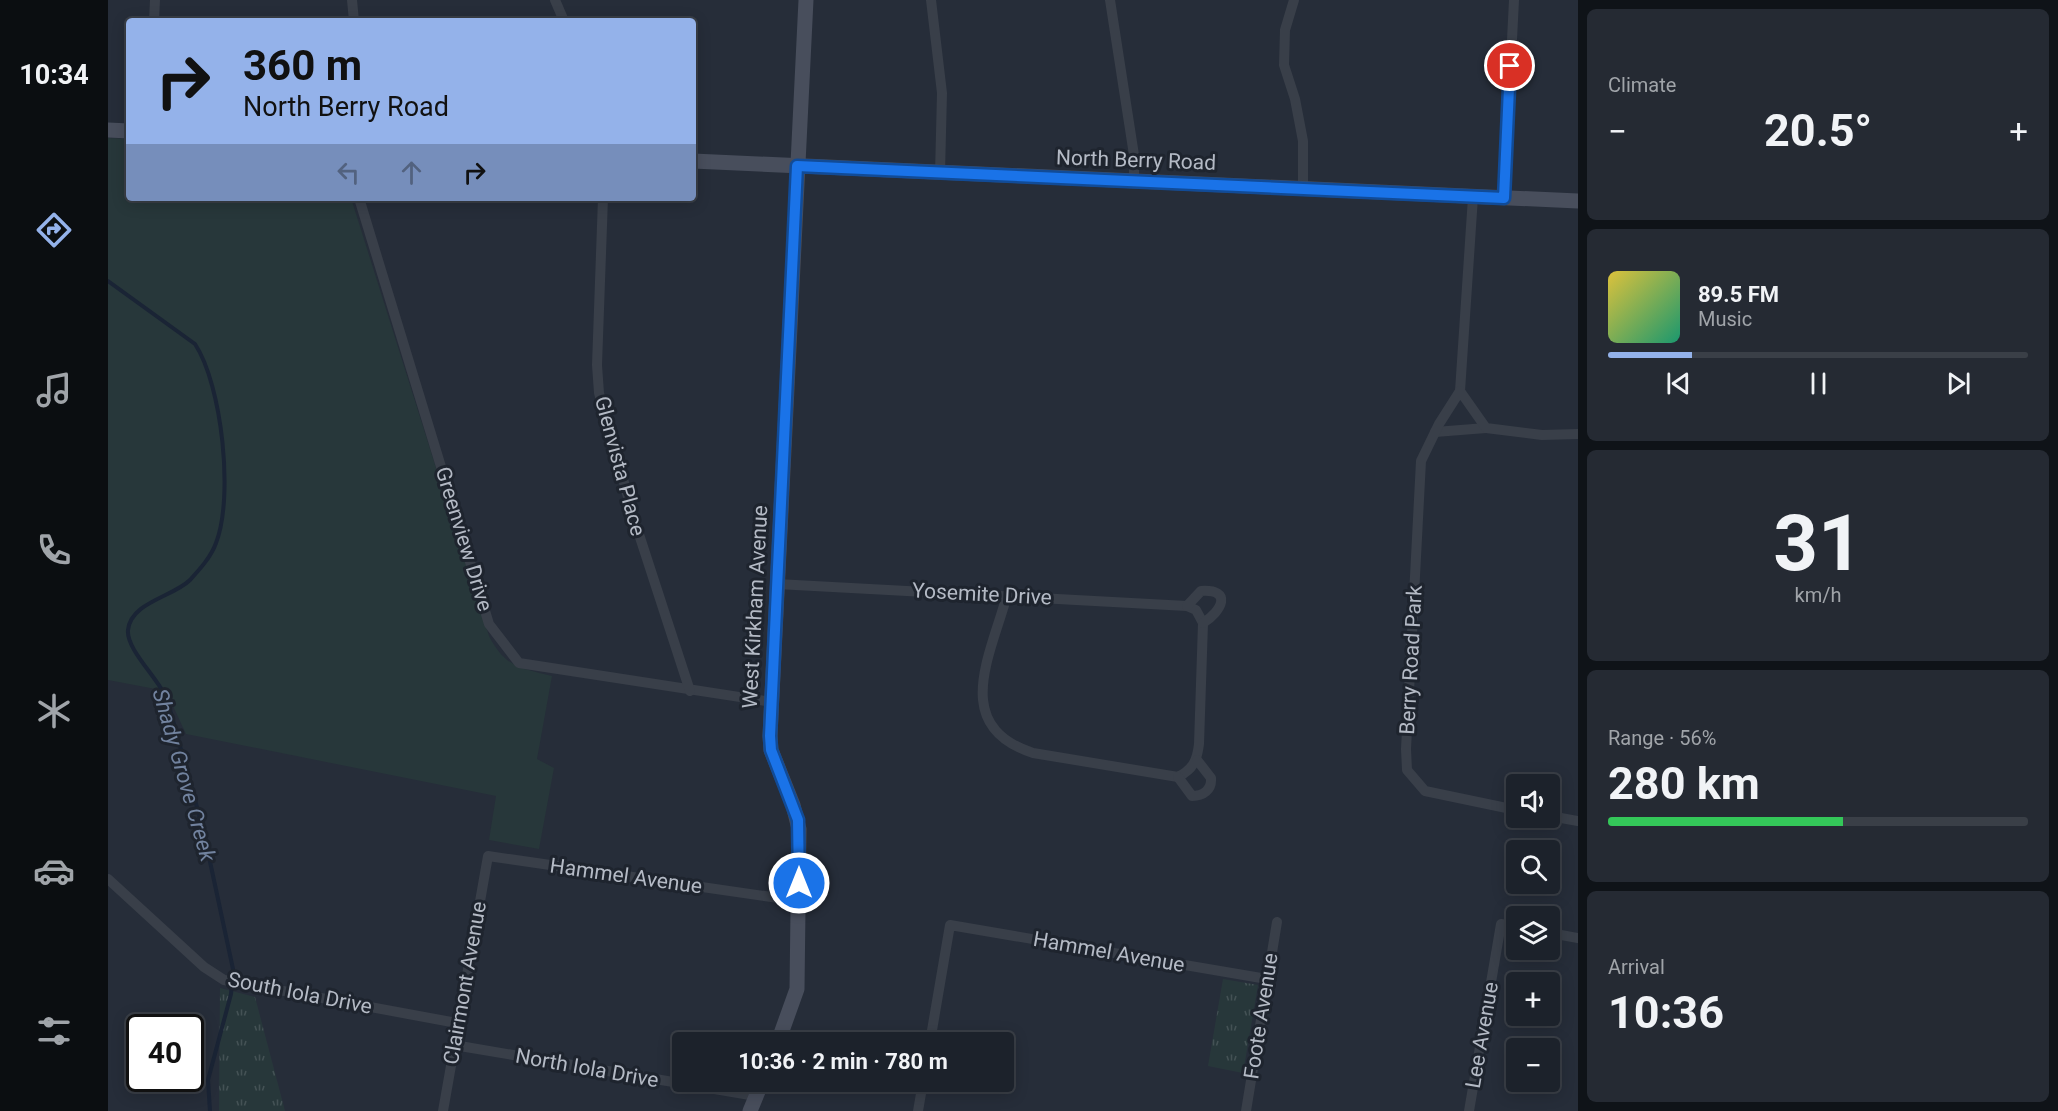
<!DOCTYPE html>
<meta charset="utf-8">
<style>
body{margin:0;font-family:Roboto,sans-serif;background:#252a33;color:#f1f3f6;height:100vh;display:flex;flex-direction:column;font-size:22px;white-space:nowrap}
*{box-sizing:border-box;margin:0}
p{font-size:20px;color:#a0a4a9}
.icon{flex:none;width:33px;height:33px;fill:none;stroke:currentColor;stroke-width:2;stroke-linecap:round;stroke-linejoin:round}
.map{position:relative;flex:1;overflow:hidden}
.drawer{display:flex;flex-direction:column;gap:9px;padding:9px;background:#0f1318;width:480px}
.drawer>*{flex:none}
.banner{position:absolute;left:18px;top:18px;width:570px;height:183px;border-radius:6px;box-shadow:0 3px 15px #0003,0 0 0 2px #3a3f47;background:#94b2ea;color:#111;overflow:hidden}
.tools{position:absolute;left:1398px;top:774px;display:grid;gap:12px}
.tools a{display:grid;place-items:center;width:54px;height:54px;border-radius:6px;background:#1c222b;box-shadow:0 3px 15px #0003,0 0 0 2px #3a3f47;font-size:30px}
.speed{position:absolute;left:18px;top:1014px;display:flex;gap:12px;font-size:30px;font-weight:700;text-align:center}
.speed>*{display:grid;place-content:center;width:78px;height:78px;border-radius:50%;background:#1c222b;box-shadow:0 3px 15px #0003,0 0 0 2px #3a3f47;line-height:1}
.speed .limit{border:3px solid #111;border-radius:9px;background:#fff;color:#111}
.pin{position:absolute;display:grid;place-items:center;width:51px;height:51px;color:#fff;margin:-26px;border:3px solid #fff;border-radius:50%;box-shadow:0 2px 6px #0007}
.me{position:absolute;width:66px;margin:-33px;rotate:0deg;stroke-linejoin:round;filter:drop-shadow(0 0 4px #0008)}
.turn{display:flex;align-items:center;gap:21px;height:126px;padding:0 18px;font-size:27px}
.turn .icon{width:78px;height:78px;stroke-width:2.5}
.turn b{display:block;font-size:42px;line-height:51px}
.lanes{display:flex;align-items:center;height:57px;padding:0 18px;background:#0003;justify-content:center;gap:30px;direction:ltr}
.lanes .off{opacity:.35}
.big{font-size:45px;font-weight:700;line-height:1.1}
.drawer .card{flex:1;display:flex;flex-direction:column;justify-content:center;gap:9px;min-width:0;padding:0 21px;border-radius:9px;background:#252a33}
.drawer .dial{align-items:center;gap:0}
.dial b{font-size:78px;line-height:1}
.song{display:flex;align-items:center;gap:18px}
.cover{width:72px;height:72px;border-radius:9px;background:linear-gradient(135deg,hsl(50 70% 55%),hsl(160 70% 35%))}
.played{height:6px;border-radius:3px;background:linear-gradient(90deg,#94b2ea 20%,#3a3f47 20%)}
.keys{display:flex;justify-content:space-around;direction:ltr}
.heat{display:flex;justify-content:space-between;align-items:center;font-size:33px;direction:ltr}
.charge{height:9px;border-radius:4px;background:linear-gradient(90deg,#34c759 56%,#3a3f47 0)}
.trip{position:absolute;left:564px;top:1032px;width:342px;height:60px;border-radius:6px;background:#1c222b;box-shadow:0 3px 15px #0003,0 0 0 2px #3a3f47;font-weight:700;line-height:60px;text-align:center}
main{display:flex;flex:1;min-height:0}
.tab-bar{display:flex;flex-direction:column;width:108px;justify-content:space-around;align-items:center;background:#0b0e11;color:#a0a4a9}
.tab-bar .icon{width:42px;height:42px}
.tab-bar .on{color:#94b2ea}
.tab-bar b{font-size:27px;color:#f1f3f6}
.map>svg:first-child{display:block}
</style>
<main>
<nav class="tab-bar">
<b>10:34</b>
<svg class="icon on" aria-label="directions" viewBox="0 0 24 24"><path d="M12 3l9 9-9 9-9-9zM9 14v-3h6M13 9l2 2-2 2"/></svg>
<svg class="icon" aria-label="music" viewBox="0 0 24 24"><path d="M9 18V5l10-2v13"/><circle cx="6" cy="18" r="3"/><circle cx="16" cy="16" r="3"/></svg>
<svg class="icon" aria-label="phone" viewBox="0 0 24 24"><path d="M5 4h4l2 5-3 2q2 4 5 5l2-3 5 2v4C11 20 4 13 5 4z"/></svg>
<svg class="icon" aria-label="climate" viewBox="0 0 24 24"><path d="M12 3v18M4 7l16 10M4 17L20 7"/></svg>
<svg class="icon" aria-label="car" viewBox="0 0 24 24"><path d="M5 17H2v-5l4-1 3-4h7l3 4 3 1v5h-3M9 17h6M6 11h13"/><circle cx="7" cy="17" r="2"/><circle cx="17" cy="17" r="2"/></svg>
<svg class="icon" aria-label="filters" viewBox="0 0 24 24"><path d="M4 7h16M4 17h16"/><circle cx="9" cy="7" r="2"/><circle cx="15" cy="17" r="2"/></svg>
</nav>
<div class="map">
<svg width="1470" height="1111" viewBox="0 0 1470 1111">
<defs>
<pattern id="park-tufts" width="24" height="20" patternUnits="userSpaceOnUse" patternTransform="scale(1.5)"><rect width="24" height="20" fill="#27373a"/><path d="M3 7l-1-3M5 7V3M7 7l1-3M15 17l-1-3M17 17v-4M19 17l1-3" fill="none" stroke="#445255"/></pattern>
</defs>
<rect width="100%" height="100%" fill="#262d39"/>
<path fill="#27373a" d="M0,138L21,139V198H243L381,636C397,667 412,668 444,676L429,759L446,768L431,849L381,840L388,796L78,734L58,691L0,680Z"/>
<g fill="url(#park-tufts)">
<path d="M1115,979L1150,985L1135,1073L1100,1066Z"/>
<path d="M112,988L147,997L177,1111H111Z"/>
</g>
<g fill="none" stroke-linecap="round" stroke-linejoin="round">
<path stroke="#1a2435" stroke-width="4" d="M0,281L87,344C114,385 126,497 108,543C103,557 92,569 82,580C65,597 23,602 20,630C18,649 50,678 59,699L95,829L125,969L123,994L100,1080L102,1111"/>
<g stroke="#393f49" stroke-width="10">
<path d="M244,0L246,21"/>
<path d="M447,0L456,21"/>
<path d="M823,0L834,93L832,173"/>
<path d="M1002,0L1026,155V181"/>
<path d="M1186,0L1177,30L1176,65L1187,99L1195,141V189"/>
<path d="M46,21L47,0"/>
<path d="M251,198L381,624L411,663L664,702"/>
<path d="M495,198L489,365L491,393L527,522L582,691"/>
<path d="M1396,198L1406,0"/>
<path d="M1352,391L1365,197"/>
<path d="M1327,432L1378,428"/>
<path d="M669,584L1079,606L1088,610L1095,623L1091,744C1089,761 1085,769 1070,777L925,753C842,726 883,655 899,595"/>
<path d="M1079,606L1093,591C1125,589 1114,611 1095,623"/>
<path d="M1070,777L1084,796C1095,796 1104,790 1103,778L1089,760"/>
<path d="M1408,810L1317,791L1299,770L1298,749L1313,461L1331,424L1352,391L1378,428L1434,435L1470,434"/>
<path d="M1442,816L1470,821"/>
<path d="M0,879L96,967L116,980L349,1023"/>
<path d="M1442,933L1470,938"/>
<path d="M822,1042L842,925L1159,979"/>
<path d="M346,1045L648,1096"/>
<path d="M335,1111L380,856L691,901"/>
<path d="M810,1111L815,1082"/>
<path d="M1138,1111L1169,922"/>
<path d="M1361,1111L1393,924L1408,927"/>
</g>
<g stroke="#484e5c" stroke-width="15">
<path d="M0,130L21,131"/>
<path d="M585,161L1470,201"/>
<path d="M670,1042L689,989L691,829L685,805L663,750L662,736L698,0"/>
<path d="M642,1111L654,1082"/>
</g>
</g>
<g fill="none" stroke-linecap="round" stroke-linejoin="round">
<g stroke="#114b97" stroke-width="15">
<path id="route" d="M691,883L690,820L663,750L662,736L689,166L1396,198L1402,66"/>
</g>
<use href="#route" stroke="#1a73e8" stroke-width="10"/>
</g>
<g text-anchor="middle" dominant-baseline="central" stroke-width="6" stroke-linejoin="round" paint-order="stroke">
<g font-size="21" fill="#b4bac5" stroke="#1e242e">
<text transform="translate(1028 160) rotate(2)">North Berry Road</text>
<text transform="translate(512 466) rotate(75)">Glenvista Place</text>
<text transform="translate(356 539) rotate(73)">Greenview Drive</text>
<text transform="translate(874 594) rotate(3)">Yosemite Drive</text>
<text transform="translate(647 607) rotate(-87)">West Kirkham Avenue</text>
<text transform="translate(1303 660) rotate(-87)">Berry Road Park</text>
<text transform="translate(518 876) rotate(8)">Hammel Avenue</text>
<text transform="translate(1001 952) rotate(10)">Hammel Avenue</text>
<text transform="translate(357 983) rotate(-80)">Clairmont Avenue</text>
<text transform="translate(192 993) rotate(11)">South Iola Drive</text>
<text transform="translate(1153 1016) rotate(-81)">Foote Avenue</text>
<text transform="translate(1374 1035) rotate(-80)">Lee Avenue</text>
<text transform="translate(479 1068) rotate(10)">North Iola Drive</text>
</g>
<g font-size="22" font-style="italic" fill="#72839f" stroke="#1e242e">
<text transform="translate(76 775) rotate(74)">Shady Grove Creek</text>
</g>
</g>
</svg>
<div class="tools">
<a><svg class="icon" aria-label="sound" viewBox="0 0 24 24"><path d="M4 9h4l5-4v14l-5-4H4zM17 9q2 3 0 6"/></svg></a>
<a><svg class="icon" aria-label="search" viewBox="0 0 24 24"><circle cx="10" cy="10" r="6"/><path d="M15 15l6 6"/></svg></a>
<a><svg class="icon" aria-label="layers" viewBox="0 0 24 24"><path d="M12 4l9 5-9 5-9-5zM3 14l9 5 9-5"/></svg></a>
<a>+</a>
<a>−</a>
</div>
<div class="speed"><div class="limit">40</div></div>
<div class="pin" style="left:1402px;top:66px;background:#d93025"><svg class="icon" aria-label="arrive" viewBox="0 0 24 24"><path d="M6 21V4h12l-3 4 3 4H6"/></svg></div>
<svg class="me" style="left:691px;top:883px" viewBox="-20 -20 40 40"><circle r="17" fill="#1a73e8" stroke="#fff" stroke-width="3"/><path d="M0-11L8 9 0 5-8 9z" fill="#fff"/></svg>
<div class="trip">10:36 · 2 min · 780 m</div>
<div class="banner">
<div class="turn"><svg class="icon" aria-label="right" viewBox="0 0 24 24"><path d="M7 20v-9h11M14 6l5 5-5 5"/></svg><div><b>360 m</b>North Berry Road</div></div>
<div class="lanes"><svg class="icon off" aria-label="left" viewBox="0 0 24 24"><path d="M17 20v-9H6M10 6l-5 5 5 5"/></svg><svg class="icon off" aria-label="ahead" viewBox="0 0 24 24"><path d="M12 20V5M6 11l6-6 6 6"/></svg><svg class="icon" aria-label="right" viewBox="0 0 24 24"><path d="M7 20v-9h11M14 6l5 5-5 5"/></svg></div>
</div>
</div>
<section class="drawer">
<div class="card"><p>Climate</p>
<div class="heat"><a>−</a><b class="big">20.5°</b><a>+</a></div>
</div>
<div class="card">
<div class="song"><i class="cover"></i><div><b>89.5 FM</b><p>Music</p></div></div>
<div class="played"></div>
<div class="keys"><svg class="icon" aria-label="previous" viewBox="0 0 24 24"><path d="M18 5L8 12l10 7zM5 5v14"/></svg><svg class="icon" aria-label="pause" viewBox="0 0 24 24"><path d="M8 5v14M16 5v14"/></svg><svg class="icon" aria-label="next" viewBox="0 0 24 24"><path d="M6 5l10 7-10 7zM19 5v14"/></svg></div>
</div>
<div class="card dial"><b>31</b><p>km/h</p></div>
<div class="card"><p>Range · 56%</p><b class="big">280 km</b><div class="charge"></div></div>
<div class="card"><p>Arrival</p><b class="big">10:36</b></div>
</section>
</main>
